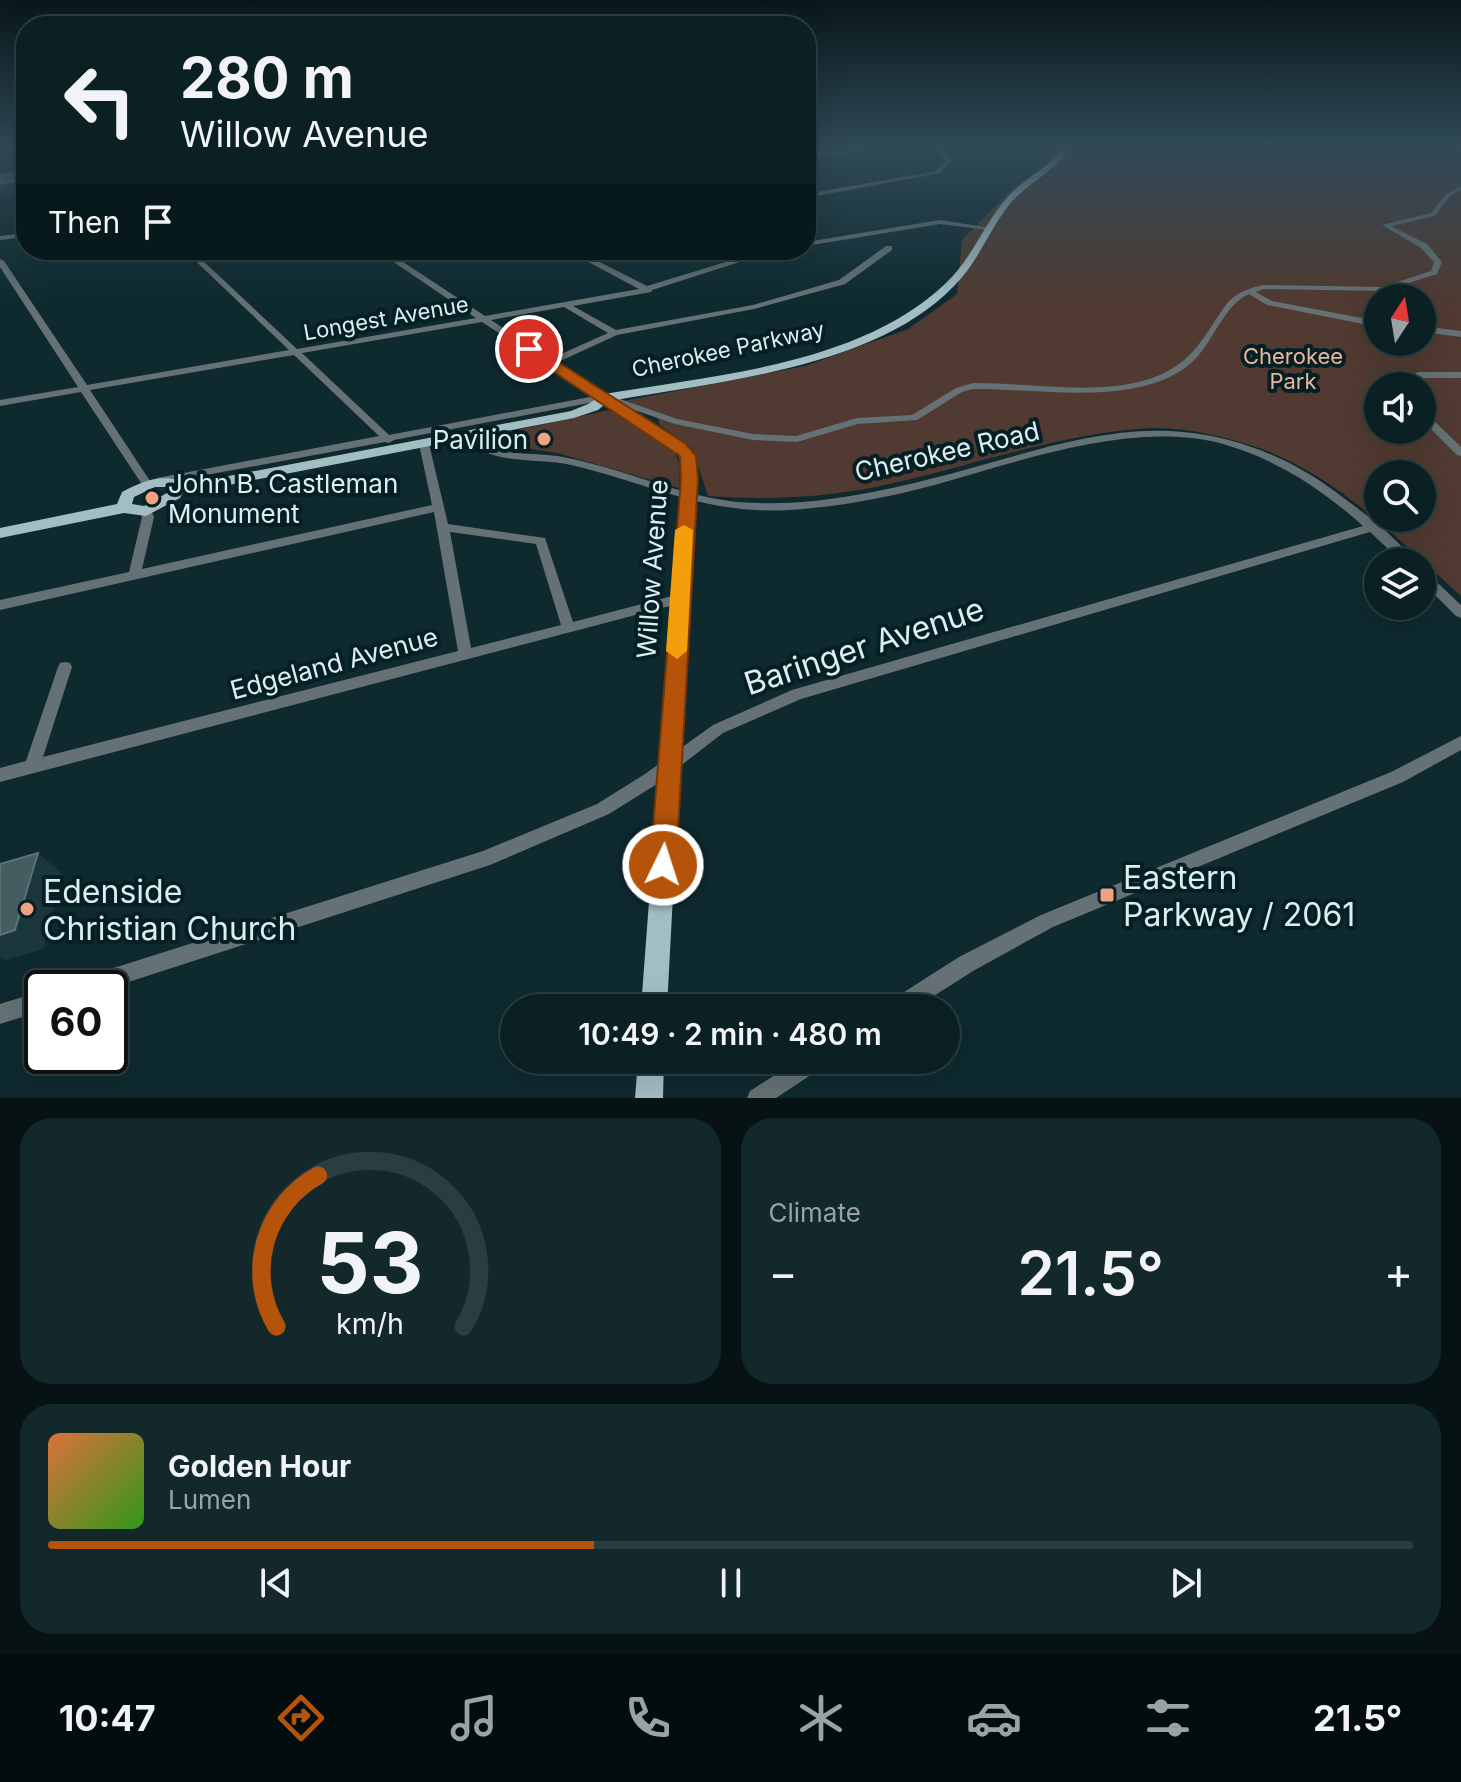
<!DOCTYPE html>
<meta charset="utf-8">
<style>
body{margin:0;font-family:Inter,sans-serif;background:#13282b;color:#f1f3f6;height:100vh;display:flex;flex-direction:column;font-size:30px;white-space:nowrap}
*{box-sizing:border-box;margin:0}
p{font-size:26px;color:#99a3a6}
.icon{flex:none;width:44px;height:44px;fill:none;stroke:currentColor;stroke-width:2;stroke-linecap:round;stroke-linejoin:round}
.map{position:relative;height:1098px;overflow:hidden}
.details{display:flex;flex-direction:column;gap:20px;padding:20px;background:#061213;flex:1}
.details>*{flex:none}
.banner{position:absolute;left:16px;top:16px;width:800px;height:244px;border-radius:32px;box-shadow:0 8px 32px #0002,0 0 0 2px #2a3e41;background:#0a2023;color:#f1f3f6;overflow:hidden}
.needle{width:52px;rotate:12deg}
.buttons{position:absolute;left:1364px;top:284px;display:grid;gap:16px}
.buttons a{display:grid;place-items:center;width:72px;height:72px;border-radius:50%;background:#0a2023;box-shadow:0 8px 32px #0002,0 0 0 2px #2a3e41;font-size:40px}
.speed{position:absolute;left:24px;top:970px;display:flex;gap:16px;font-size:40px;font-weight:700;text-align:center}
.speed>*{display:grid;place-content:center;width:104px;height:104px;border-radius:50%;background:#0a2023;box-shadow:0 8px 32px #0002,0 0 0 2px #2a3e41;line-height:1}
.speed .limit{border:4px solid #111;border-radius:12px;background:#fff;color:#111}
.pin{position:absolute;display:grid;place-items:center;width:68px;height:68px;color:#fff;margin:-34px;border:4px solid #fff;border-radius:50%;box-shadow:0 2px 8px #0007}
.me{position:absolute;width:88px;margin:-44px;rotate:4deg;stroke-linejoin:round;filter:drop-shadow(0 0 6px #0008)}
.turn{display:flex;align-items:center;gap:28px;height:168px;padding:0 32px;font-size:36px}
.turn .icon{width:104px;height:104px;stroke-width:2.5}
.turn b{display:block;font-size:56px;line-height:68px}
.then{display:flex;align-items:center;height:76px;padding:0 32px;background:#0003;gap:16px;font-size:30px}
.big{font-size:60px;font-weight:600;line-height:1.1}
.details .widget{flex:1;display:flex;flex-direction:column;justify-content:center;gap:12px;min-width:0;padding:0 28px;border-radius:32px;background:#13282b}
.details .dial{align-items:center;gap:0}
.dial svg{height:208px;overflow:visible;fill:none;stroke:#2a3e41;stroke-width:7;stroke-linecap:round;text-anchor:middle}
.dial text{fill:#f1f3f6;stroke:none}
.song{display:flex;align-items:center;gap:24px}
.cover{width:96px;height:96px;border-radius:12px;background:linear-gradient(135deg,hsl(20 70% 55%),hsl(110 70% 35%))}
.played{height:8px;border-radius:4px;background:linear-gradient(90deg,#b45309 40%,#2a3e41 40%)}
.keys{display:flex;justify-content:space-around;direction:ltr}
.heat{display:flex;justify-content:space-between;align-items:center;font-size:44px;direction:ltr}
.details .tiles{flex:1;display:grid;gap:20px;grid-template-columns:1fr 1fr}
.widget:last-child{grid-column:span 2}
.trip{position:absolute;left:500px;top:994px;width:460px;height:80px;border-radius:40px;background:#0a2023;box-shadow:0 8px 32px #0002,0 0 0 2px #2a3e41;font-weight:600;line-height:80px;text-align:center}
.tab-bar{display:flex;height:128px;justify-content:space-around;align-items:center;background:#040d0e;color:#99a3a6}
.tab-bar .icon{width:56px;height:56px}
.tab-bar .current{color:#b45309}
.tab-bar b{font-size:36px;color:#f1f3f6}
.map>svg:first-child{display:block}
</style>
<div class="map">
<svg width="1461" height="1098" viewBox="0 0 1461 1098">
<rect width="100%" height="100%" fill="#0e2a2f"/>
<g fill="#503a31" fill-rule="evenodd">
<path d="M1024,147H1461V596C1400,541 1336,474 1256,447C1219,435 1177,425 1137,429C1047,437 959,470 871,488C817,498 763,500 708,496L692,448L660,425L656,413L623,401L805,366L908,329L957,294L962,240L1015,186L1049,163ZM1378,298H1422V342H1378ZM1378,386H1422V430H1378ZM1378,474H1422V518H1378Z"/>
<path d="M609,410L670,446C682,460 680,471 679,488L557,453L484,442L490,436Z"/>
</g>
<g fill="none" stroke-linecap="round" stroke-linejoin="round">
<g fill="#657174" fill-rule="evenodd">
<path d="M866,147H882L806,159V155Z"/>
<path d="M932,147H938L952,160L940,173L806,198V194L936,171L946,160Z"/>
<path d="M1461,186V190L1450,196L1435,216L1391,226L1427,244L1442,262L1437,274L1383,291L1263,289L1256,292L1272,301L1378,321V327L1267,305L1249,294C1223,305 1212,346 1190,364C1138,408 1037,388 973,389L962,392L917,420L858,424L797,442L753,440L675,424L605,400L394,440L389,443L385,442L157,484L153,483L152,481L157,478L379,436L294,355L90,390L152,484L147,487L143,486L81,392L0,406V400L78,387L0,267V259L4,261L87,385L289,350L184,250H192L197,254L212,250H224L200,258L297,349L476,318L376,250H385L485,316L639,289L566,250H576L647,286L765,250H777L652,290L651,292L573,306L616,330L753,305L839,280L886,246H892V250L845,284L754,309L617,335L556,363L597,391L677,419L753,434L796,436L857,418L912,415L956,388L973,383C1036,382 1133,404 1184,360C1203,344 1214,320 1229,301C1240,291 1250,288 1263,285L1382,287L1431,271L1434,262L1421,248L1382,225L1431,213L1446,194ZM564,307L608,333L550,359L491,320ZM482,322L595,396L389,435L302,353Z"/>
<path d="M940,220L991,228L988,230L940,224L806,246V242Z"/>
<path d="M26,233V237L0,240V236Z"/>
<path d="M1422,326L1461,331V337L1422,332Z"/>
<path d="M1418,372H1461V378H1420L1407,386H1396Z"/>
<path d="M1422,411L1425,412L1461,447V456L1457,455L1422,420Z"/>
<path d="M469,432C476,436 480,443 488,446C506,455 528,453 547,455C561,456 575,459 589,463C630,473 670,490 711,498C745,505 780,504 814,501C867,495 918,483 968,469C1037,450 1110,425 1183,432C1238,437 1289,458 1333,490C1360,510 1395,535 1415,562H1402L1370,532L801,699L723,733L657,784L609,814L490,865L110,988H72L75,981L82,978L483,851L597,804L645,774L713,725L792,690L1363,526C1322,489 1276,459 1223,444C1134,420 1024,460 938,484C890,497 839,507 789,510C705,515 649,483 571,465C536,457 487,467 464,435Z"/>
<path d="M424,441L429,444L448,524L545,538L573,622L680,594L685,596L686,599L685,602L0,782V768L26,761L58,667L60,663L65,662L70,663L72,667L43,757L458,651L434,512L0,610V600L129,572L142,517L140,511L146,507L150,508L154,517L142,569L432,505L419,444ZM450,532L536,544L561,625L471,648Z"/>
<path d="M1422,571L1426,572L1461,605V618L1456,616L1422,582Z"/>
<path d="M1461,736V750L1403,782L1053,927L973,971L915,1008H887L890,1001L959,957L1041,915L1391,772Z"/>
<path d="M42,991V1011L0,1024V1004Z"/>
<path d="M798,1060H826L823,1067L776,1098H747L750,1091Z"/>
</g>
<g fill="#a3bec3" fill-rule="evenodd">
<path d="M1063,147H1071C1055,172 1027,183 1009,205C989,230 978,262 955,285C878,367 721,381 616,400L686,444L696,463L667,1008H641L682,463L675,449L605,404L598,410L574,418L182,494L180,498L146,516L124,513L0,538V528L117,504L122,492C142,482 156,475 179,480L181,485L571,411L588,404L604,394C715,375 859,365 945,284C971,260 983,226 1005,200C1022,179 1048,170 1063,147ZM155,487H167V493L144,506L132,504L134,497Z"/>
<path d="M26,178V182L0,184V180Z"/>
<path d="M638,1060H664L663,1098H635Z"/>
</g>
</g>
<g fill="#1b373c">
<path d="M23,179L26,185V192L0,198V184Z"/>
<path d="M38,853L63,874L43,949L5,960L0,957V935Z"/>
</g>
<g fill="#435d61" stroke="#5b7378" stroke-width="2">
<path d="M18,173L23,179L0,184V175Z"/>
<path d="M38,853L15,930L0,935V864Z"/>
</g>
<linearGradient id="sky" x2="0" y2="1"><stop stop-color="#08171a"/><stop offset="0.49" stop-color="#304a58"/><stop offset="1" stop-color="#304a58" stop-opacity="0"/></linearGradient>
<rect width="1461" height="301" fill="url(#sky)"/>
<path fill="#b45309" stroke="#753606" stroke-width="2" d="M524,346H533L686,444L696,456L698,479L676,865L672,874L663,877L654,874L650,865L681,479L680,456L524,352Z"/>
<path fill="#f59e0b" d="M684,525L693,530L687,651L677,659L666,651L675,530Z"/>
<g fill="#f1a17d" stroke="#042025" stroke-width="3">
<circle cx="544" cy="439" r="8"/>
<circle cx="152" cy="498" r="8"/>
<rect x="1099" y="887" width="16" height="16" rx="4"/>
<circle cx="27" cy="909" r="8"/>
</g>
<g text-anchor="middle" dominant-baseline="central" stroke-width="8" stroke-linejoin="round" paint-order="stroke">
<g font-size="22" fill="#ddedf0" stroke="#042025">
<text transform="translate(386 318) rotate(-10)">Longest Avenue</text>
<text transform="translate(728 349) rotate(-12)">Cherokee Parkway</text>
</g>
<g font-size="22" fill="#eeb399" stroke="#042025">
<text x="1293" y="356">Cherokee<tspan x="1293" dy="25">Park</tspan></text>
</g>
<g font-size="26" fill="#ddedf0" stroke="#042025" text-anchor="end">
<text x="528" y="439">Pavilion</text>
<text x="168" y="483" text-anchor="start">John B. Castleman<tspan x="168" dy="30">Monument</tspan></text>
</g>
<g font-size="26" fill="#ddedf0" stroke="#042025">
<text transform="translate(947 451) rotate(-13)">Cherokee Road</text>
<text transform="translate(652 569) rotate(-86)">Willow Avenue</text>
<text transform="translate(334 663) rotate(-15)">Edgeland Avenue</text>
</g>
<g font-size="32" fill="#ddedf0" stroke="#042025">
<text transform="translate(864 646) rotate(-18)">Baringer Avenue</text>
</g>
<g font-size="32" fill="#ddedf0" stroke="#042025" text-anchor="start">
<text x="1123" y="877">Eastern<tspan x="1123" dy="37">Parkway / 2061</tspan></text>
<text x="43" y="891">Edenside<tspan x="43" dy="37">Christian Church</tspan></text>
</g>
</g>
</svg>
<div class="buttons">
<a><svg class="needle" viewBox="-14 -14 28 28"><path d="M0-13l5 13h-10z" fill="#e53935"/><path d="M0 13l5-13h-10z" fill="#99a3a6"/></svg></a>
<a><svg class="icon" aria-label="sound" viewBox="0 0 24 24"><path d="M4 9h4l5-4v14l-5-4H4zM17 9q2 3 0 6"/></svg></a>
<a><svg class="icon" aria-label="search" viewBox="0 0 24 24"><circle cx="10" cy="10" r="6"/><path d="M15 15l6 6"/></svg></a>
<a><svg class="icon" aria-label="layers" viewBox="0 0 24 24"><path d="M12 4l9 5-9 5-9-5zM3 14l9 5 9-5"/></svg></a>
</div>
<div class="speed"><div class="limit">60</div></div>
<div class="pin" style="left:529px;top:349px;background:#d93025"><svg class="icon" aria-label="arrive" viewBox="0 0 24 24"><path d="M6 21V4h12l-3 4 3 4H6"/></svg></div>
<svg class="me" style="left:663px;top:865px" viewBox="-20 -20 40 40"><circle r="17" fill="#b45309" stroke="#fff" stroke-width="3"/><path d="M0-11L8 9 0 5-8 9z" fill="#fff"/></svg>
<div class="trip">10:49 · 2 min · 480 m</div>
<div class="banner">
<div class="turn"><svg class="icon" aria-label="left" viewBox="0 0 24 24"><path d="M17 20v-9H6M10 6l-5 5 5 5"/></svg><div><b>280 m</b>Willow Avenue</div></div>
<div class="then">Then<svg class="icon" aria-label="arrive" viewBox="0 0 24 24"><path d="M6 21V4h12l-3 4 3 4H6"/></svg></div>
</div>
</div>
<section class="details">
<div class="tiles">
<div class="widget dial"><svg viewBox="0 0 100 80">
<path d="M14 69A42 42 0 1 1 86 69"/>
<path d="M14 69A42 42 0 0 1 30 11" stroke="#b45309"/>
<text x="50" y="56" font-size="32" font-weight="700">53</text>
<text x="50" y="72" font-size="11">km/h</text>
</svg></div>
<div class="widget"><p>Climate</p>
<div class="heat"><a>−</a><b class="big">21.5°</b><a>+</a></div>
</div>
<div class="widget">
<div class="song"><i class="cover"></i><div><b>Golden Hour</b><p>Lumen</p></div></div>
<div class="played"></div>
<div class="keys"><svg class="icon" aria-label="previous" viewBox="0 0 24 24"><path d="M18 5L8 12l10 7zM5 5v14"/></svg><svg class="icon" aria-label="pause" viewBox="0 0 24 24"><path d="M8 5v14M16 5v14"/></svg><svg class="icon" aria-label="next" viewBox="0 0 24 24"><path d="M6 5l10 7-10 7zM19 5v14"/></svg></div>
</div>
</div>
</section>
<nav class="tab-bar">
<b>10:47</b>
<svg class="icon current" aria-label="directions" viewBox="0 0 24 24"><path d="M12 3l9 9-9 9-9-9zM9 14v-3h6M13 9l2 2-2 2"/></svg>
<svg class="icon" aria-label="music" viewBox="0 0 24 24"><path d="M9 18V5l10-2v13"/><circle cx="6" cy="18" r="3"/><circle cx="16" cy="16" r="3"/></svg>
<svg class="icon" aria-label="phone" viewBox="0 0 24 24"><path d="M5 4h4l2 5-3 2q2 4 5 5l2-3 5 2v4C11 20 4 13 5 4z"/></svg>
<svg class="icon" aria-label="climate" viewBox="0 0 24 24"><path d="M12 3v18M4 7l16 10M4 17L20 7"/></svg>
<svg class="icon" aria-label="car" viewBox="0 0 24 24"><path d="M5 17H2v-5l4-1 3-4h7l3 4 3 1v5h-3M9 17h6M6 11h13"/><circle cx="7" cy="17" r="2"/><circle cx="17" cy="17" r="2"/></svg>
<svg class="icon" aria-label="filters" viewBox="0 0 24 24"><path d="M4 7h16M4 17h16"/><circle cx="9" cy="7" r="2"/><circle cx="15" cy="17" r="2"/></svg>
<b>21.5°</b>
</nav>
